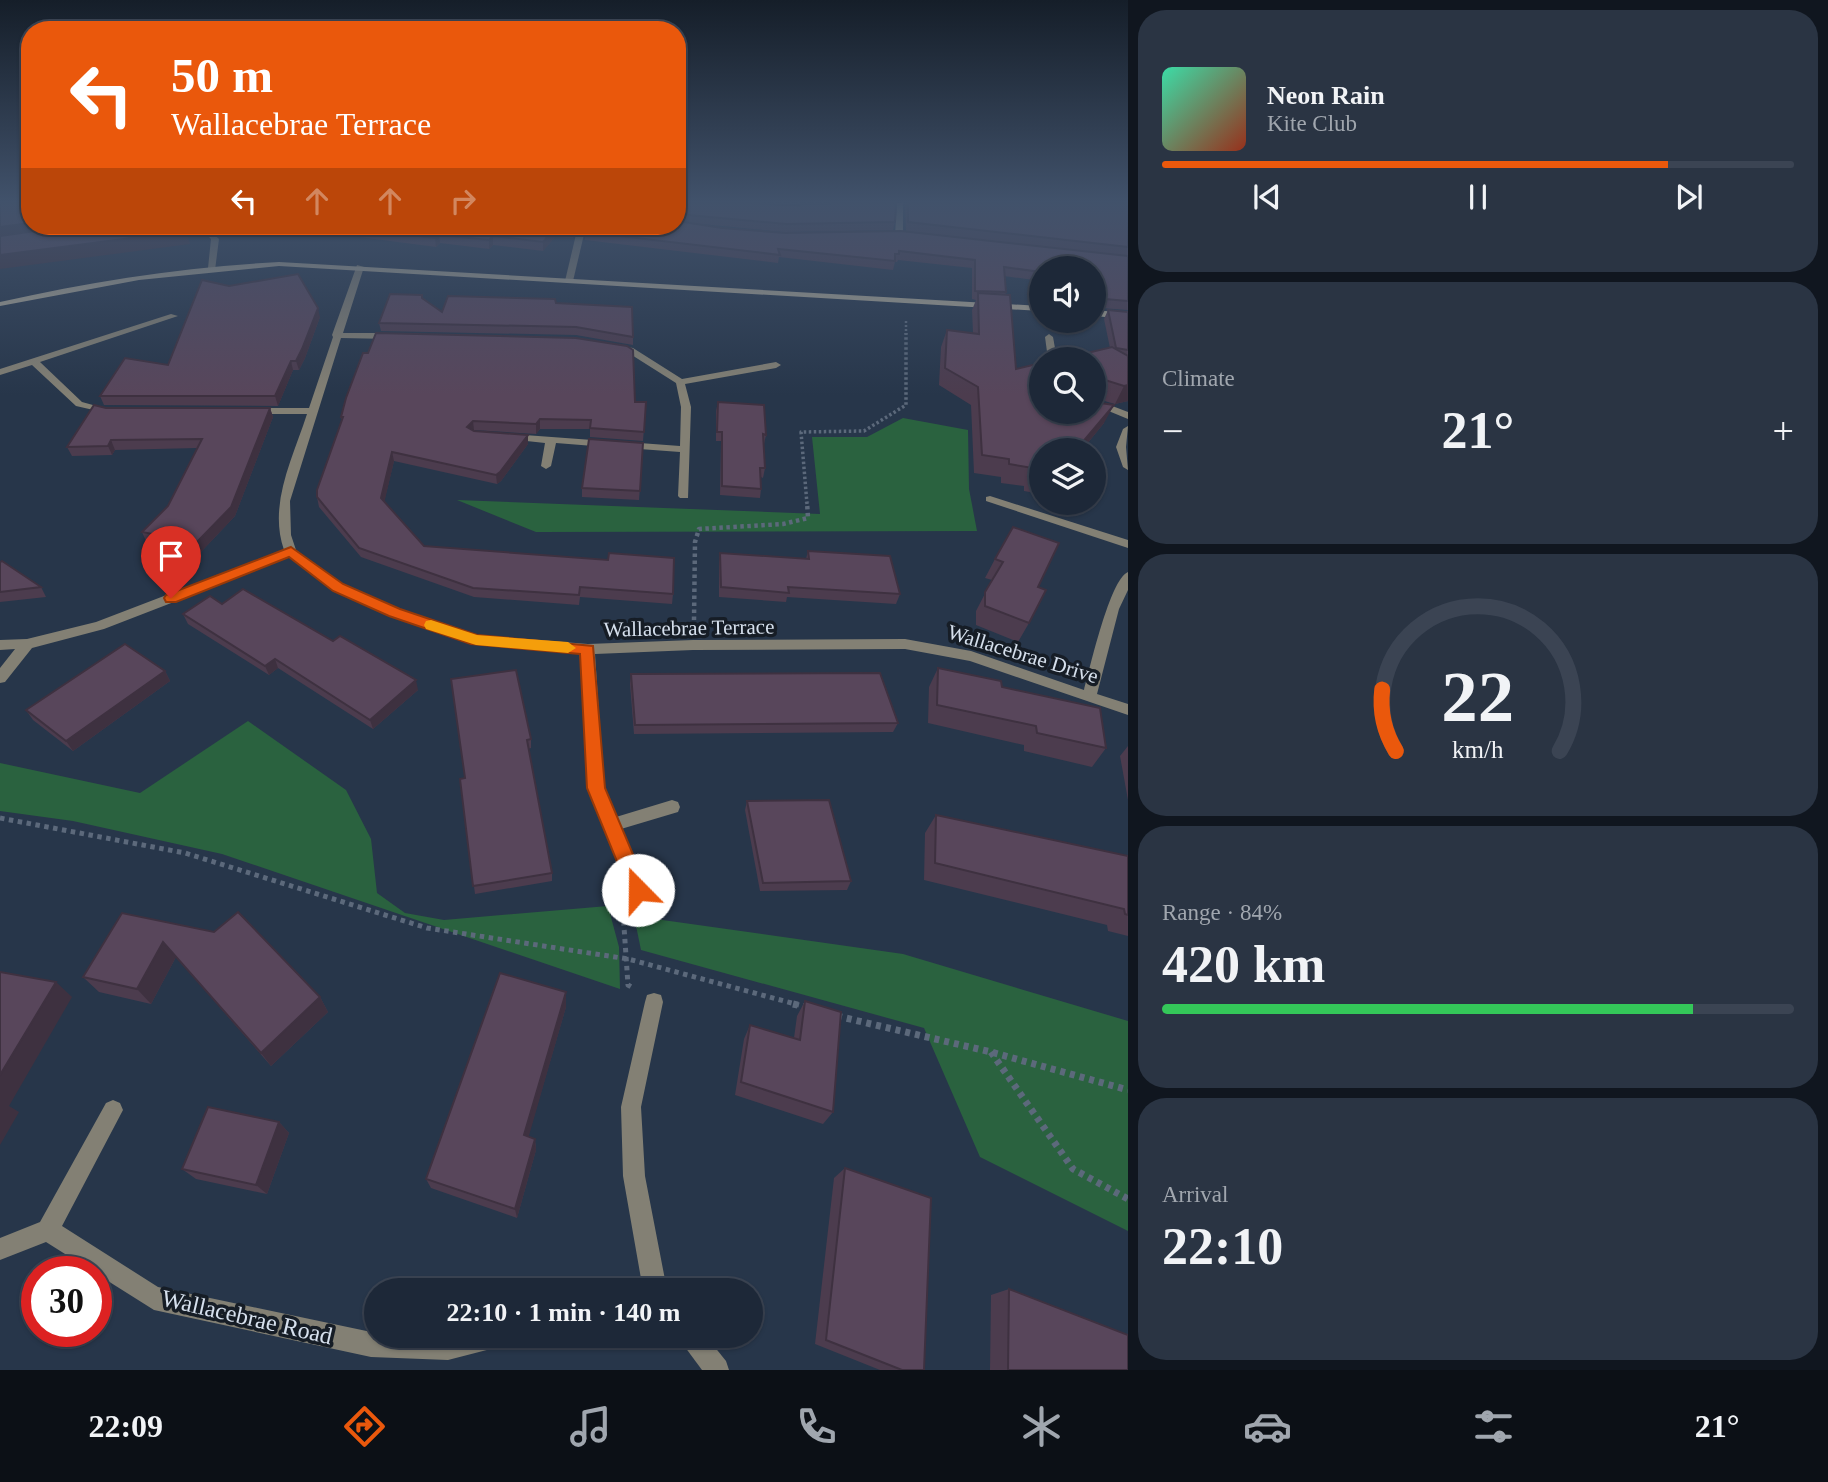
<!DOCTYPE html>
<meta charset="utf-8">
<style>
body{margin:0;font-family:Georgia,serif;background:#2a3443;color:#f1f3f6;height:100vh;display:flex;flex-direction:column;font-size:26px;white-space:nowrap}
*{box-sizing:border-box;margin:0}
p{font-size:23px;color:#a0a6ae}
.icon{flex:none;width:38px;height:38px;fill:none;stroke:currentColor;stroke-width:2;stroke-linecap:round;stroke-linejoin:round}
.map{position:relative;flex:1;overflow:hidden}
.panel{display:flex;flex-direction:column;gap:10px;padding:10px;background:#10161f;width:700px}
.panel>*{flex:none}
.banner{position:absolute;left:21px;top:21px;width:665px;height:214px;border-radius:28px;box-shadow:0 2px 5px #0004,0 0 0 2px #3b4453;background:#ea580c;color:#fff;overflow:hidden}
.buttons{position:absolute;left:1029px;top:256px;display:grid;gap:14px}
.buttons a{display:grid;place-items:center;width:77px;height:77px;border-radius:50%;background:#1d2838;box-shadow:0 2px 5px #0004,0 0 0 2px #3b4453;font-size:35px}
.speed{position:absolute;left:21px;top:1256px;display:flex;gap:14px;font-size:35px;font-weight:700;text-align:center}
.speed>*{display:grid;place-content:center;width:91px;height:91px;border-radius:50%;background:#1d2838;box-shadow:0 2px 5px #0004,0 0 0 2px #3b4453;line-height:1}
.speed .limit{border:10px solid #d22;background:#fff;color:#111}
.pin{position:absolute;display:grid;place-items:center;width:60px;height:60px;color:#fff;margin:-72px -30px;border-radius:50% 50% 50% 0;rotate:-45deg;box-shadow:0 0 7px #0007}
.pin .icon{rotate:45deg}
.me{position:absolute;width:77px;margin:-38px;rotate:338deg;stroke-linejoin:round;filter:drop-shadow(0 0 5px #0008)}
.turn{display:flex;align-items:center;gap:24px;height:147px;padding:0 35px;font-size:32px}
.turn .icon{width:91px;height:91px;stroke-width:2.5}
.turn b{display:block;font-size:49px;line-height:60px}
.lanes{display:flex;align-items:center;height:66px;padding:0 35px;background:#0003;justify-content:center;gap:35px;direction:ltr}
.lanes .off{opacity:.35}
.big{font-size:52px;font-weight:700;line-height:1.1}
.panel .card{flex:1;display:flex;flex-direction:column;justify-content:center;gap:10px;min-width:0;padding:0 24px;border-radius:28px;background:#2a3443}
.panel .dial{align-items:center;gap:0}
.dial svg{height:182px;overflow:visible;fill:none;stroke:#3b4453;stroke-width:7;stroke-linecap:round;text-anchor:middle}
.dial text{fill:#f1f3f6;stroke:none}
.song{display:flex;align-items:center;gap:21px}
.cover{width:84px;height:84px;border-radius:10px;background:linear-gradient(135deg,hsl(160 70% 55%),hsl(10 70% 35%))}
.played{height:7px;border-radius:4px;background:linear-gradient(90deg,#ea580c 80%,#3b4453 80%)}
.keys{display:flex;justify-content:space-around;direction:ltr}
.heat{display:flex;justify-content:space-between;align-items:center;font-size:38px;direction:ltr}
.charge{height:10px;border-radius:5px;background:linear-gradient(90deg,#34c759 84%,#3b4453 0)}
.trip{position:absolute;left:364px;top:1278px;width:399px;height:70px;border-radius:35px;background:#1d2838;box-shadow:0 2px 5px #0004,0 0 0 2px #3b4453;font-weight:700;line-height:70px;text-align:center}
.tab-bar{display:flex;height:112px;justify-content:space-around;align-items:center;background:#0c1016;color:#a0a6ae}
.tab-bar .icon{width:49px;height:49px}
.tab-bar .on{color:#ea580c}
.tab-bar b{font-size:32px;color:#f1f3f6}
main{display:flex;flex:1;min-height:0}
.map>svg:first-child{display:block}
</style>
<main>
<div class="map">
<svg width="1128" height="1370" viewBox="0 0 1128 1370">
<rect width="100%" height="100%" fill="#27364a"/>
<g fill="#2a623f">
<path d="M903,418L968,430L969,489L977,531L536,532L457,500L820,514L812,437H867Z"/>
<path d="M248,721L346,790L371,839L377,893L405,913L444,920L608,906L619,947L620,989L222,854L73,821L0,811V763L140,793Z"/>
<path d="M634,916L903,954L1128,1021V1231L980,1157L924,1028L641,950Z"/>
</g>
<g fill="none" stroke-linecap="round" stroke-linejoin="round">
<path stroke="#5c697b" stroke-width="2.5" stroke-dasharray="2 2" stroke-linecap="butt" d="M906,321V335"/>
<path stroke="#5c697b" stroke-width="3.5" stroke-dasharray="2.5 2.5" stroke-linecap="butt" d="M807,504L801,432L864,431L906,405V333"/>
<path stroke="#5c697b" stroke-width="4.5" stroke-dasharray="3.5 3.5" stroke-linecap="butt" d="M694,620L695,542L699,529L783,524L808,518L807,502"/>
<g stroke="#5c697b" stroke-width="5" stroke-dasharray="4.5 4.5" stroke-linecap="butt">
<path d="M0,818L185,853L427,928L628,959L799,1005"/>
<path d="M623,912L628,985L633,988"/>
</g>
<g stroke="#5c697b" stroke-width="7" stroke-dasharray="5 5" stroke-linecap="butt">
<path d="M793,1004L805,1007"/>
<path d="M837,1016L991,1052L1128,1090"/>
<path d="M991,1052L1073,1169L1128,1199"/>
</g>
<path fill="#838074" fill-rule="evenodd" d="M990,496L1128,540V548L986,501V497Z"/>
<g fill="#838074" fill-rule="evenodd">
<path d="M897,203H903V235L899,237L895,235Z"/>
<path d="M198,226H205L219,239L215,270L208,268L211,239Z"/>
<path d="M578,226H586L573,281L569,283L565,281Z"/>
<path d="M357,265L364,267L343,333H391L395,336L391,339L341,338L290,501L291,535L296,550L342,585L400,610L477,635L588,644L693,640L905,639L971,651L1084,690C1090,668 1110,579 1128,572V590L1119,609L1097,694L1128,704V715L970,661L905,649L693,650L595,654L604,788L616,817L672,800L678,802L680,807L678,812L621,829L647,890L644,895L638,898L632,895L629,890L588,788L581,653L471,643L390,616L334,591L290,557L104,629L32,648L5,682L0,683V668L15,649L0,650V640L27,639L96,622L284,550C268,504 293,458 307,414H255L250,411L255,408H309L333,337L332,335Z"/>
<path d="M171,314L178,316L40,362L82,402L111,410V414L76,406L32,365L0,375V369Z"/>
<path d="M1049,334L1053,337L1057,359H1048L1045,337Z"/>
<path d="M617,345L633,348L682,379L776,362L781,365L776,368L685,384L691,407L688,498H680L678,496L680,452L626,448L621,445L626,442L680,446L681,407L676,383L627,352L614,350V346Z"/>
<path d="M1094,399L1128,412V419L1094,405Z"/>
<path d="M1128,426L1126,447L1128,470L1123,467L1116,447L1123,429Z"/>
<path d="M511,434L606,441L611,444L606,447L556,443L551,466L546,469L541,466L545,443L507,439L506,437Z"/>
<path d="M654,993L661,995L663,1002L641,1107L645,1176L667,1290H643L623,1176L621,1107L645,1002L647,995Z"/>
<path d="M113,1100L120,1103L123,1110L62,1226L158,1287L376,1333V1335H518L514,1343L448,1360L371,1357L154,1310L46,1242L0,1260V1238L40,1222L106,1103Z"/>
<path d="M678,1335H705L726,1361L729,1370H702L682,1343Z"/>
</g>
<g fill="#b0aa97" fill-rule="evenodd">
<path d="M279,262L1041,306V311L279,266L139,280L0,306V302C92,281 185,267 279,262Z"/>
<path d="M1094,310L1128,313V319L1094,316Z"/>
</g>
</g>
<g fill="#4c3c4e">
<path d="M677,203L895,222L893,230L784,232L680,222L722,228L785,233L1081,251L906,231L905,203H1128V310L1101,308L1097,287H1094V268H1041V281L1004,276L1006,292L1005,295L1016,369L1110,348L1104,319L1108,310L1128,312V401L1115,404L1101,400L1099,403L1104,423L1082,450H1041V494L1024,491V486L1001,483V477L974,473L971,405L939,385L941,347L947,330L973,333L972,310L976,300L972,299V268L898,260L897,262H895L893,270L779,257L778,263L585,240V232Z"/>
<path d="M275,226H575L573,238L555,237L543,251L493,245L489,249L440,243L436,247Z"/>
<path d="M423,299L442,312L556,303L633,337V345L576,335L381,331L379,323Z"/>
<path d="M320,317L305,358L299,370H293L278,406L104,405L100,396L168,365Z"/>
<path d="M635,402H646L643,441L590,437V429H540L536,434L474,430L473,431H474L528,435V444L501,481L497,484L394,461L384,502L424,546L673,594L672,604L580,597L579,605L474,597L361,557L319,507L317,497L342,421L341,417Z"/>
<path d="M718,402L766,435L764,444H763L765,468L763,478L761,477V489L760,498L720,495L721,441H716V411Z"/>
<path d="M106,408H270L273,417L235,516L200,553L146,541L142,532L168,506L197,448L115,450L112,455L72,456L67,447Z"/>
<path d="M643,443L639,500L582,497V488Z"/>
<path d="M1013,527L1038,587L1029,623L1018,642L976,625V611L992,580L985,578L995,559Z"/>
<path d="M808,551L900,594L896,604L787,597L786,602L719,597V562L720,553L806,559Z"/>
<path d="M0,562L41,587L46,597L0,602Z"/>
<path d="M222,604L418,690L373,729L278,668L269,675L188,624L183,614Z"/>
<path d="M938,668L1106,748L1092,767L1024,751V745L928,723L929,687Z"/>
<path d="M165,671L170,681L73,751L33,720L26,710Z"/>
<path d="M631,674L898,723L893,732L634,734L630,684Z"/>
<path d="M451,679L531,739V748L528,749L552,873V881L475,894L460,779L465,778Z"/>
<path d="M1128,746V800L1120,756Z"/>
<path d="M747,801L851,881L847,890L760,891L745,810Z"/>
<path d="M936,815L1128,856V936L1108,931L1107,925L924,880L925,833Z"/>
<path d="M122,913L320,997L328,1012L271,1066L176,957L151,1004L99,992L83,977Z"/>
<path d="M566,992V1007L528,1137L535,1139L536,1150L517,1218L431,1188L426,1179Z"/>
<path d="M805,1001L833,1112L823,1124L735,1095L744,1039L750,1025L794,1038L797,1016Z"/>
<path d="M279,1122L289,1133L267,1194L196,1179L182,1169Z"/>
<path d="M845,1168L924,1370H880L815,1344L834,1178Z"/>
<path d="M1009,1289L1128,1370H990L991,1295Z"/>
</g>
<g fill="#3e3140">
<path d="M30,223V226H107L0,240V227Z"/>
<path d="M185,226L190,244L0,269V255Z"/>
<path d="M555,228V237L543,251V242Z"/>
<path d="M439,235L440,243L436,247L435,238Z"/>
<path d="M493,236V245L489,249V240Z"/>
<path d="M318,308L320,317L305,358L299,370L296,361Z"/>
<path d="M291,361L293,370L278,406L275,396Z"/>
<path d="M1128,385V401L1115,404L1124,386Z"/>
<path d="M1105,391L1096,409H1094V394Z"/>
<path d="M1114,405L1104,423L1082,450H1076Z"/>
<path d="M270,408L273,417L235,516L200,553L196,543Z"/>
<path d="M540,419V429L536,434V424Z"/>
<path d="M473,421L474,430L468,436L467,427Z"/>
<path d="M528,435V444L501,481L497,484L496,475Z"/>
<path d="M111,440L115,450L112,455L108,446Z"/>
<path d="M392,452L394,461L383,508L381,498Z"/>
<path d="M275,659L278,668L269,675L265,666Z"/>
<path d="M165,671L170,681L73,751L66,741Z"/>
<path d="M416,680L418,690L373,729L370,720Z"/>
<path d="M163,942L176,957L151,1004L137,989Z"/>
<path d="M56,982L72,997L9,1106L19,1112L0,1145V1075Z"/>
<path d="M566,992V1007L526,1146L524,1135Z"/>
<path d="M320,997L328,1012L271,1066L261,1053Z"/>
<path d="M279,1122L289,1133L267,1194L256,1185Z"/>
<path d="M535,1139L536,1150L517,1218L515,1209Z"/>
</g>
<g fill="#58465b" stroke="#3e3140" stroke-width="2">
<path d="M0,203H30V223L0,227Z"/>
<path d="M677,203H753L800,206L801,204H830V203H896L895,222L786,224L677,214Z"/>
<path d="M908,203H1128V247L908,222Z"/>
<path d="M677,221L722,228L785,233L901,231L1128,256V301L1105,299L1101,278H1094V268H1041V272L1004,267L1006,292L975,291V260L899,251V254H895V261L778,249L780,255L585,232L587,226H677Z"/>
<path d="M70,226H185L186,231L0,255V236Z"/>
<path d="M336,226H574L573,230L555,228L543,242L493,236L489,240L439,235L435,238Z"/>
<path d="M298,274L318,308L302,349L296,361H291L275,396H100L125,358L168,365L202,280L229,286Z"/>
<path d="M978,293L1010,295L1016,369L1041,363V411H1094V402L1114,405L1076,450H1041V474L1033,473V468L1009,464V459L982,455L978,387L945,368L947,330L979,334Z"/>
<path d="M390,294L422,295V298L442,312L448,296L555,299L556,303L632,307L633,337L576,327L379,323Z"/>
<path d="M1108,310L1128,312V350L1116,348Z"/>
<path d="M376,333L576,338L627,346L633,350L635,402H646L644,432L590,428L591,420L540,419L536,424L473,421L467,427L474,431L528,435L500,472L496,475L392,452L381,498L424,546L608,560L609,553L674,558L673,594L580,587L579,595L473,588L359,548L317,497V490L343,417H341L346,398L363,353H368Z"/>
<path d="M1112,347L1128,356V385L1124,386L1102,379L1101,389L1105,391L1094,394V359H1062Z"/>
<path d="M718,402L764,405L766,435L763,434L765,468H760L761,489L722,486V432H717Z"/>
<path d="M94,405L106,408H270L231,507L196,543L142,532L168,506L202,439L111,440L108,446L67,447Z"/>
<path d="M589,439L643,443L640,491L582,488Z"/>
<path d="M1013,527L1059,543L1038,587L1046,590L1029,623L985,606V592L1003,562L995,559Z"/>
<path d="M808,551L890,556L900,594L788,587L789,593L721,587L720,553L809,559Z"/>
<path d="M2,561L41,587L0,592V562Z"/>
<path d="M243,589L333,641L340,636L416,680L370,720L275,659L265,666L183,614L210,596L222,604Z"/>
<path d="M125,644L165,671L66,741L26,710Z"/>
<path d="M938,668L1001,681L1002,687L1100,708L1106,748L1037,733L1036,726L937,705Z"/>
<path d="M516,670L531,739L527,740L552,873L473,886L460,779L465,778L451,679Z"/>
<path d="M880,673L898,723L635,725L631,674Z"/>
<path d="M829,800L851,881L763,883L747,801Z"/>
<path d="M936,815L1128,856V915L1125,914L1124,909L935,863Z"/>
<path d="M238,912L320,997L261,1053L163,942L137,989L83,977L122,913L214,932Z"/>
<path d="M0,972L56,982L0,1075Z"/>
<path d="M500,973L566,992L524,1135L535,1139L515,1209L426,1179Z"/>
<path d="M805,1001L841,1012L833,1112L741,1082L750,1025L800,1040Z"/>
<path d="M208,1107L279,1122L256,1185L182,1169Z"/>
<path d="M845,1168L931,1198L924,1370H902L826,1340Z"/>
<path d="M1009,1289L1128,1335V1370H1008Z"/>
</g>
<linearGradient id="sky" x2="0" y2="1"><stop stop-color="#151e29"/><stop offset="0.51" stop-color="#41526b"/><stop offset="1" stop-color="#41526b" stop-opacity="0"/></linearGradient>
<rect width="1128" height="395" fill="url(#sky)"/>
<path fill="#ea580c" stroke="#983908" stroke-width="2" d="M291,547L343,584L400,609L477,635L593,646L605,788L648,890L645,896L638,899L631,896L587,788L580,654L471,644L389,616L333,591L289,557L176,602H166L164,598L166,595Z"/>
<path fill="#f59e0b" d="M431,620L477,635L568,642L576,648L568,653L476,645L426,629L424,625L426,621Z"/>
<g text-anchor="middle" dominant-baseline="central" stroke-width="7" stroke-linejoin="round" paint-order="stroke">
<g font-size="21" fill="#d6e0ed" stroke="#161d26">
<text transform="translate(689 628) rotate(-1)">Wallacebrae Terrace</text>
<text transform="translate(1023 654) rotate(17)">Wallacebrae Drive</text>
</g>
<g font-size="24" fill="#d6e0ed" stroke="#161d26">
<text transform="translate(247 1317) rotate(13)">Wallacebrae Road</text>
</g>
</g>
</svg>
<div class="buttons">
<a><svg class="icon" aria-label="sound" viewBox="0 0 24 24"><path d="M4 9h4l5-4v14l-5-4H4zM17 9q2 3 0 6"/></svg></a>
<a><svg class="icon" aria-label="search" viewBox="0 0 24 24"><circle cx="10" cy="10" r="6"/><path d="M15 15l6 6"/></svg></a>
<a><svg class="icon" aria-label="layers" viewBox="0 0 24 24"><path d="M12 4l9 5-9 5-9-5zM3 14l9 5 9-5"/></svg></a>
</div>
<div class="speed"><div class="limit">30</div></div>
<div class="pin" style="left:171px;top:598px;background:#d93025"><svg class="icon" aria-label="arrive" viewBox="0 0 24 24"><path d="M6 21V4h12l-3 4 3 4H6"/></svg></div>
<svg class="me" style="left:638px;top:890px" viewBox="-20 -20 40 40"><circle r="19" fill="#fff"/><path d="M0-13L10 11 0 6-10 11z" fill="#ea580c"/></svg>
<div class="trip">22:10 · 1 min · 140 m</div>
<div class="banner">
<div class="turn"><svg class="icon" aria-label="left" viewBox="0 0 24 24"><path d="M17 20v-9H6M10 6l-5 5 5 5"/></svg><div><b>50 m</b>Wallacebrae Terrace</div></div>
<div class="lanes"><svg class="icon" aria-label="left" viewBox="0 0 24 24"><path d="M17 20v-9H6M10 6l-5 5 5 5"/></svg><svg class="icon off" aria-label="ahead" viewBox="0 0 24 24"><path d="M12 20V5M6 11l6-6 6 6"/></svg><svg class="icon off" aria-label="ahead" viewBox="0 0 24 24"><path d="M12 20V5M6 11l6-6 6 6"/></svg><svg class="icon off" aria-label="right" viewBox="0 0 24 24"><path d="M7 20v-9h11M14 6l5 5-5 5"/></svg></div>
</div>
</div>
<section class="panel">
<div class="card">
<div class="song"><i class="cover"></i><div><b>Neon Rain</b><p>Kite Club</p></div></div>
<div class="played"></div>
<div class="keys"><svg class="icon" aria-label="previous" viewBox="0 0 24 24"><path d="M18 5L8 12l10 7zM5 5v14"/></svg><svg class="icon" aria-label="pause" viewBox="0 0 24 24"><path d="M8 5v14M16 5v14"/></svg><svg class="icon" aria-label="next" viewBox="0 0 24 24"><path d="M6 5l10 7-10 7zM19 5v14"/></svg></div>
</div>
<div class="card"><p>Climate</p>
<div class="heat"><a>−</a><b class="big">21°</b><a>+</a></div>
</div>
<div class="card dial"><svg viewBox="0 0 100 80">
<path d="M14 69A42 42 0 1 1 86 69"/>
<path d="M14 69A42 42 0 0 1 8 42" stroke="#ea580c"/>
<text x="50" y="56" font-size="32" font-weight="700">22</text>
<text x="50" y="72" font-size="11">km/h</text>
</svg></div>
<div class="card"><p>Range · 84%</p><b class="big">420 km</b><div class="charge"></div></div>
<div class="card"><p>Arrival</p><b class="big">22:10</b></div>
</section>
</main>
<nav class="tab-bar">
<b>22:09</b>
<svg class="icon on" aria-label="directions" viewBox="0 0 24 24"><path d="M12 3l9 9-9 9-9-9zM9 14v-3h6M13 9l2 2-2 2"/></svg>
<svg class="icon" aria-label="music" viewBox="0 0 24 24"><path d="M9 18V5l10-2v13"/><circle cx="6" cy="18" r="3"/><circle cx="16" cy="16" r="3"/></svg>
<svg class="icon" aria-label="phone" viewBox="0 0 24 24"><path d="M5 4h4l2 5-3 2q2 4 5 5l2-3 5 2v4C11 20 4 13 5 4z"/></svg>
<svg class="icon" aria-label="climate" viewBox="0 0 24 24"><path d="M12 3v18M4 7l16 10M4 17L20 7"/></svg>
<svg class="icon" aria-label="car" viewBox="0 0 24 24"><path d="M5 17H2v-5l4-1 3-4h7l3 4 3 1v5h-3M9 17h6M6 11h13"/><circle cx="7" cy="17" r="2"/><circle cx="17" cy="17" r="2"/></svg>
<svg class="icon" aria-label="filters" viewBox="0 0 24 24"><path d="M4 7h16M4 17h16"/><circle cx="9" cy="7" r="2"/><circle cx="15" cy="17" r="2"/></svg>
<b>21°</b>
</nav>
